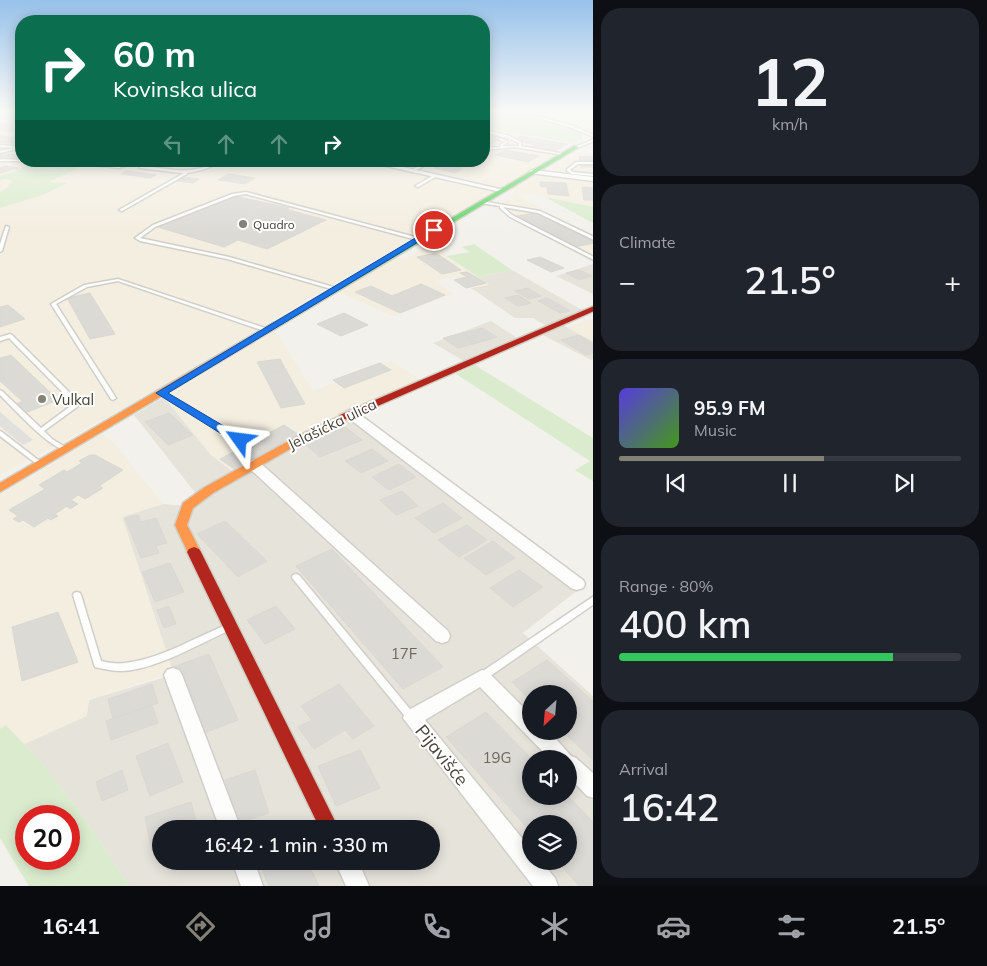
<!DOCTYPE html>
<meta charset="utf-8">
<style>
body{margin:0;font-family:Mulish,sans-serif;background:#20242c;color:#f1f3f6;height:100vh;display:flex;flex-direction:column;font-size:19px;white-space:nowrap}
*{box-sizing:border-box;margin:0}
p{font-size:16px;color:#9ea1a6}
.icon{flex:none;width:28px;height:28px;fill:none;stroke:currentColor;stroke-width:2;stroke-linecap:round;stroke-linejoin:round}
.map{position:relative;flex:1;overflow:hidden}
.side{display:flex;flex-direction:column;gap:8px;padding:8px;background:#0d0f14;width:394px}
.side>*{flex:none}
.guide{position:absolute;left:15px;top:15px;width:475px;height:152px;border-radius:20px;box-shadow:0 2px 12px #0003;background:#0b6e4f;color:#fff;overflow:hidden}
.needle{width:32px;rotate:206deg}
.buttons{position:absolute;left:522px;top:685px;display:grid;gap:10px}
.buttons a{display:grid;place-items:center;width:55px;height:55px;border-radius:50%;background:#171b24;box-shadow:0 2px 12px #0003;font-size:25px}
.speed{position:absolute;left:15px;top:805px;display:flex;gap:10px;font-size:25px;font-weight:700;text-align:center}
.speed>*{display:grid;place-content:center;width:65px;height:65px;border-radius:50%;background:#171b24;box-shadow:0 2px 12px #0003;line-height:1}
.speed .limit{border:8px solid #d22;background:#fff;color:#111}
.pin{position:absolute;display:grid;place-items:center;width:42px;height:42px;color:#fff;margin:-21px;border:2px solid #fff;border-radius:50%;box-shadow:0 1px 5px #0007}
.me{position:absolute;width:55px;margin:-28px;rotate:301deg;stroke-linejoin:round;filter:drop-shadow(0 0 4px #0008)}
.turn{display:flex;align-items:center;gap:18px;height:105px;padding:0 15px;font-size:22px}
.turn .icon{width:65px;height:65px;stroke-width:2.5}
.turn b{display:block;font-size:35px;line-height:42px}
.lanes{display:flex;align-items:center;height:48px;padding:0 15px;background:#0003;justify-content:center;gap:25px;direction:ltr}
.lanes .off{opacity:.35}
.big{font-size:38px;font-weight:600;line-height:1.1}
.side .tile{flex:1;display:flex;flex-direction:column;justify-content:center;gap:8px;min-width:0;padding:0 18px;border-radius:20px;background:#20242c}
.side .dial{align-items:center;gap:0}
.dial b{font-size:65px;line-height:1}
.song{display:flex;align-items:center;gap:15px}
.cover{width:60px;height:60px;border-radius:8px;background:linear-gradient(135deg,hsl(250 70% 55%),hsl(100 70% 35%))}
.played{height:5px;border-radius:2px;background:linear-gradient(90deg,#848177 60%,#363941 60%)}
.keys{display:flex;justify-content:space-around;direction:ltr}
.heat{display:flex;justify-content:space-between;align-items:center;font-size:28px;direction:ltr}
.charge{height:8px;border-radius:4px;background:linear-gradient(90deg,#34c759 80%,#363941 0)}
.trip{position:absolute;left:152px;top:820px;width:288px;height:50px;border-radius:25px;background:#171b24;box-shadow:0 2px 12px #0003;font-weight:600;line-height:50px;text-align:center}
.tabs{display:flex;height:80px;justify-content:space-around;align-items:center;background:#090b0e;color:#9ea1a6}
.tabs .icon{width:35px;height:35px}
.tabs .on{color:#848177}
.tabs b{font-size:22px;color:#f1f3f6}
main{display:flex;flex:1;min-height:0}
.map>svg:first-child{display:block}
</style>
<main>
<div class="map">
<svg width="594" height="886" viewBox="0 0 594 886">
<rect width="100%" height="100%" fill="#f2f1ec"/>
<g fill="#e5e3da" fill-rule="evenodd">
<path d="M593,264V294L556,276Z"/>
<path d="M512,270L582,310L557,322L593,341V359L591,360L541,334L552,329L533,318H515L471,288L489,285L478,277Z"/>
<path d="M491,321L517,338L464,361L433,343Z"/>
<path d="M164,397L212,456L346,420L354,422L579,589L523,633L593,696V886H129L84,817L41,762L24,744L86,716L89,700L162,678L173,672L122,517L163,504L196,507L201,500L134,415ZM531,694H569V731H531ZM531,759H569V796H531ZM531,824H569V861H531ZM161,829H431V861H161Z"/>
</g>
<g fill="#f4eee0">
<path d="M0,111H21V161H484V128L575,143L108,417L0,475Z"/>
<path d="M577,153H593V178L552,170V168Z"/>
<path d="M543,174L593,180V207L510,191L536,175Z"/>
<path d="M516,193L547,212L593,235V262L492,207Z"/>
<path d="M430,244L489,285L470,288L454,277L435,281L453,294L392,316L339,292L398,257L406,259Z"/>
<path d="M590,319L593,321V341L567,328Z"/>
<path d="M275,330L313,391L391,361L420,379L233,472L212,456L164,397Z"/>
<path d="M102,434L112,441L163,504L122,517L173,672L89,700L87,716L24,744L6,725L0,729V495Z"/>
</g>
<g fill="#dbecce" fill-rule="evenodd">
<path d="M484,111C516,111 550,123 581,132L582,138L575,143L484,128Z"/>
<path d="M32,164L77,166L79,168L49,182L67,183L45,194L0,208V192L6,189L12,180L4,179L0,181V176Z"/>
<path d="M545,197L593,207V223Z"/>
<path d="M474,244L512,270L478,277L447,256L470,252L462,247Z"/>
<path d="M475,365L593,438V481L575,470L590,461L456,374Z"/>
<path d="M6,725L41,762L84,817L129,886H29L0,838V729ZM26,816H69V859H26Z"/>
</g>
<path fill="#e1e0dc" d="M0,412L33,440L23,445L0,426Z"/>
<g fill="#dcdad5" stroke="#dad8d2">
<path d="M0,112L21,115V122L0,119Z"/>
<path d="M0,123L21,125V132L0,130Z"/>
<path d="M484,134L503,137L484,147Z"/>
<path d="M0,135L21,140V144L0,142Z"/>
<path d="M520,136L567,144L555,151L531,147L535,145L526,143L517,138Z"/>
<path d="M506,150L539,156L528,162L495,155Z"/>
<path d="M0,154L21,155V160L0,159Z"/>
<path d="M579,156L594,157V167H581Z"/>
<path d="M442,164L463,168L455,173L434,168Z"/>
<path d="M5,166L18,168L0,173V168Z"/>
<path d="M126,171L156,175L150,178L121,174Z"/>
<path d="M228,174L255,178L245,184L218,180Z"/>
<path d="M183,177L199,179L193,183L176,181Z"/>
<path d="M540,182L566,183L569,196L548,194L547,187L540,186Z"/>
<path d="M582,187L594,188V200H584Z"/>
<path d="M235,196L289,208L285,209L326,220L267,249L238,240L224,247L158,227Z"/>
<path d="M536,213L594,241V243L575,247L516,216Z"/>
<path d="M436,253L461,270L442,274L417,257Z"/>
<path d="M540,257L564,268L551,272L527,260Z"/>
<path d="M579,270L592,276L579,280L566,273Z"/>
<path d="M467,272L486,283L466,288L454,280L467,277L460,273Z"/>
<path d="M421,284L445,295L400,313L355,292L371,286L392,296Z"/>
<path d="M528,288L541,296L529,299L515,291Z"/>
<path d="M90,293L115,334L90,339L67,298Z"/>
<path d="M518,295L531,303L518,306L505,298Z"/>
<path d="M547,298L560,305L551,308L538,301Z"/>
<path d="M8,305L25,319L0,327V307Z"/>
<path d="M560,305L570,311L560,313L551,308Z"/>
<path d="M344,313L368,325L341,336L317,324Z"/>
<path d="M482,328L497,337L477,343L462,333Z"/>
<path d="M462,333L477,343L458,348L443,338Z"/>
<path d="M579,335L594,344V353L586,355L561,340Z"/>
<path d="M11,355L58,400L25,413L17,404L22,401L0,381V358Z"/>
<path d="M280,359L286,370L263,373L257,362Z"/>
<path d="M380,363L391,370L344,388L333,380Z"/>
<path d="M286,370L305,404L281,408L263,373Z"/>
<path d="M169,413L193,435L168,445L145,422Z"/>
<path d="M284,425L298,434L234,469L220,459Z"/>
<path d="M345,427L362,440L320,457L304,443Z"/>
<path d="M372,449L388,461L361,473L345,461Z"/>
<path d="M90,455H95L123,470L99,486L103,488L85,499L78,495L71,500L78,504L70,509L67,506L55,514L58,516L51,520L48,518L34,527L23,520L19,522L13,519L18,516L9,510L45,489L39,485L64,470L67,472L82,463L79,461Z"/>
<path d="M399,464L416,477L389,490L372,477Z"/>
<path d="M402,491L418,506L396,515L380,500Z"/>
<path d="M443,503L462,518L434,533L415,518Z"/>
<path d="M138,515L141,522L156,518L167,543L156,546L159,553L141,558L125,518Z"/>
<path d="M225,521L267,561L238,577L197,534Z"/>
<path d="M467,525L487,540L459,557L438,540Z"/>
<path d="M493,541L515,558L486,575L464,558Z"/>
<path d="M332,549L443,667L403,689L296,566Z"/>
<path d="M170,563L184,592L155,602L142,572Z"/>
<path d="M519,570L543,587L513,607L490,588Z"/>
<path d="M169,606L176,624L164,628L157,610Z"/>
<path d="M276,606L295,629L265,644L247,620Z"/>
<path d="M58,612L78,662L22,681L12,627Z"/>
<path d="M209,654L238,720L199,735L173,667Z"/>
<path d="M547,660L594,702V761L562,731H569V694H531V701L512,682Z"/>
<path d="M152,684L158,703L113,719L108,699Z"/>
<path d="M339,684L374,726L353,739L345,730L314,749L298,727L312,720L301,706Z"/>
<path d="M152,705L158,723L111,740L106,721Z"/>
<path d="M486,712L532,759L531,796H568L594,823V886H579L557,861H569V824H531V832L446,737Z"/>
<path d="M168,743L183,782L150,796L136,756Z"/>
<path d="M360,750L380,788L336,806L318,766Z"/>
<path d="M122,770L128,790L102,801L96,782Z"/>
<path d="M255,770L269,813L238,824L225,780Z"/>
<path d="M191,802L198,829H161V847L152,851L145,817Z"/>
<path d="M263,861H307L319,886H269L259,863Z"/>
</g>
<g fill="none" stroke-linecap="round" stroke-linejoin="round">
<g stroke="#d0cfca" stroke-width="3">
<g id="lane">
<path d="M515,111H518L574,126L594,135V137L572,128Z"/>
<path d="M484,130L510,136L521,142V146L565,154L563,155L515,147L484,150V148L500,147V145L505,142L499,140L500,138L508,142L502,146H519V143L508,138L484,132Z"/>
<path d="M594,139V141L577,148L575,147Z"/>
<path d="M0,145L15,146L16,147L21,146V148L0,153V151L14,148L0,147Z"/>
<path d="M0,159L21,160L22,161H0Z"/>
<path d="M27,161H77L119,166L134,161H139L119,168L67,162Z"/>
<path d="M217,161H221C211,168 200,171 187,173V174L122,211L119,210L184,173L172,172L140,168L139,166C171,167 186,178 217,161Z"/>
<path d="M400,161H404L392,167L389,166Z"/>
<path d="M430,161H434L412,172L409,171Z"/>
<path d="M462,161H467L472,163L470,164Z"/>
<path d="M576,162H594V164H578L570,170L573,172L594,174V176L572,174L567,171V169Z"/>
<path d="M434,175L437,176L418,187L415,186Z"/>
<path d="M246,192L419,238L420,239L417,240L246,194L234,196L155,227L140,238L229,257L337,288V290H335L227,259L140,241L135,238L153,225L232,194Z"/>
<path d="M481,201L540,211L594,237V240L538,213L503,207L512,215L594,257V260L510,217L500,208V206L480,203V201Z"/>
<path d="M6,226L9,227L2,251L0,252V244Z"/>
<path d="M118,279L268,329V330L266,331H264L118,281L87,287L56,304L116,398L113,400L111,399L51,304L84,285Z"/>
<path d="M10,334L12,335L76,399L78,406L77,407L44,431L52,439L67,448L68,449L67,450C52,451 12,407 0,395V390L2,391L41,428L72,405L70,400L9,338L0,341V337Z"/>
<path d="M161,391L242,439L243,440L240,442L238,441L159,394L158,393L159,392Z"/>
<path d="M0,431L2,432L42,463L43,464L42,465H38L0,436Z"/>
<path d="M296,574L299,575L414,714L416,717L414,720L411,721L408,720L293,579L292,577L293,575Z"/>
<path d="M77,592L80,593L81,595L101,661C109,663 117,664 125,663C160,659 192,639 224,626L227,625L230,626L231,628L230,630C199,644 155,670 122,671C113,671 103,669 95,667L94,664L73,595L74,593Z"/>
<path d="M594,596V604L486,679L483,680L480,679L479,676L480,673Z"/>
</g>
</g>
<g stroke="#d0cfca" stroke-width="3">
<g id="street">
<path d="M364,161H377L504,190L501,192Z"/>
<path d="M532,170L594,177V181L530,173V171Z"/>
<path d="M351,410L355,411L583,580L585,584L583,588L577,590L571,588L347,417L345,414L347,411Z"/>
<path d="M253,460L258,461L448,631L450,636L448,641L442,643L436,641L248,467L247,464Z"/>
<path d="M173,668L179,670L182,675L241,829H220L164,675L167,670Z"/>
<path d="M482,670L488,672L531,715V731H549L571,756L576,758L594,774V798L587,796L569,777V759H550L480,687L425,720L531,849V861H541L555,878L558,886H533L403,718L405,712Z"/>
<path d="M232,861H254L263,886H241Z"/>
<path d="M335,861H358L369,886H346Z"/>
</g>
</g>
<g stroke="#d1cfc3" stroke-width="3">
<path id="fast" d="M574,146L579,147L276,328H270L269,326Z"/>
</g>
<g stroke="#d1cfc3" stroke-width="3">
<g id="slow">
<path d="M273,323L276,324V328L0,492V483Z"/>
<path d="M344,414L349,417L348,419L304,441L213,493L193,508L187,525L201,552L199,555H189L175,525L183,503L205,487L296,437Z"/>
</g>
</g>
<g stroke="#d1cfc3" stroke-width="3">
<g id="jam">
<path d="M594,306V311L348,419H340L339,417L340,415Z"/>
<path d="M194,547L199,549L201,552L339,829H320L187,552L189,549Z"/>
</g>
</g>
<use href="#lane" fill="#fdfdfc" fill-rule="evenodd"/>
<use href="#street" fill="#fdfdfc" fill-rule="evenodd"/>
<use href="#fast" fill="#63d668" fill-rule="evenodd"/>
<use href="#slow" fill="#ff974d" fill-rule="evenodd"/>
<use href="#jam" fill="#b3261e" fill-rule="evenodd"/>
</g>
<linearGradient id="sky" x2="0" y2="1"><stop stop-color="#97c1ea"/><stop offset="0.47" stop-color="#f9f9f6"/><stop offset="1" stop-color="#f9f9f6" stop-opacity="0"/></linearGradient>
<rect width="594" height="235" fill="url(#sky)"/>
<path fill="#1a73e8" stroke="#114b97" d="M432,228L438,230L168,393L244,438L245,440L244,443H236L156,393Z"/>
<g fill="#848177" stroke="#fff" stroke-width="2">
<circle cx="243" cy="224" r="5"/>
<circle cx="42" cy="399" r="5"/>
</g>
<g text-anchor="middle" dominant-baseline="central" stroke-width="4" stroke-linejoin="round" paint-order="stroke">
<g font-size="12" fill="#484438" stroke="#fff" text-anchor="start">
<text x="253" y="224">Quadro</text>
</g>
<g font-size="15" fill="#484438" stroke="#fff" text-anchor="start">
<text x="52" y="399">Vulkal</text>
</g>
<g font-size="15" fill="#484438" stroke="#fff">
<text transform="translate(332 424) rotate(-26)">Jelašićka ulica</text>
</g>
<g font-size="15" fill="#6e6a60">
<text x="404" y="653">17F</text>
<text x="497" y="757">19G</text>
</g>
<g font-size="18" fill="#484438" stroke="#fff">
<text transform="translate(442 755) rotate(51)">Pijavišće</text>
</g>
</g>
</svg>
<div class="buttons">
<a><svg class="needle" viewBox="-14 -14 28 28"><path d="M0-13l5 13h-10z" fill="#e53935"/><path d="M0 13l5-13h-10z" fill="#9ea1a6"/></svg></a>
<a><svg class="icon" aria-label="sound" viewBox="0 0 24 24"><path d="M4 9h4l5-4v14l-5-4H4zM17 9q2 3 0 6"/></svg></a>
<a><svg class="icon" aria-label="layers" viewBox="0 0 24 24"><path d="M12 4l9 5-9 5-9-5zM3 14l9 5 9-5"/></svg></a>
</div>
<div class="speed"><div class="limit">20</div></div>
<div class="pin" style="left:434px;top:230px;background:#d93025"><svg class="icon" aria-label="arrive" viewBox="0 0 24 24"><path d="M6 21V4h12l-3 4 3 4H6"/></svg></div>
<svg class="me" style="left:240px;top:440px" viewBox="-20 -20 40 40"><path d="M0-17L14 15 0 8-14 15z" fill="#1a73e8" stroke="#fff" stroke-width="4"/></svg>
<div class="trip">16:42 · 1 min · 330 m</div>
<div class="guide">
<div class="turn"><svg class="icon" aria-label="right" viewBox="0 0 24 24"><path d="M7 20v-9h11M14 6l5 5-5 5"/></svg><div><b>60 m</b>Kovinska ulica</div></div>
<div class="lanes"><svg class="icon off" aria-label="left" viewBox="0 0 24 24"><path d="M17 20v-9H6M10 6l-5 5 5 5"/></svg><svg class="icon off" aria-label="ahead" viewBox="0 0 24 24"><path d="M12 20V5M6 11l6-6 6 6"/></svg><svg class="icon off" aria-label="ahead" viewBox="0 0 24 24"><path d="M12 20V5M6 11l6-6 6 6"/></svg><svg class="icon" aria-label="right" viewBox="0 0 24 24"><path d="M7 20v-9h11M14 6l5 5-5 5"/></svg></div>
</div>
</div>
<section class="side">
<div class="tile dial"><b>12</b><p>km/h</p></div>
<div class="tile"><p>Climate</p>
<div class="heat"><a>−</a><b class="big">21.5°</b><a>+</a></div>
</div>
<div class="tile">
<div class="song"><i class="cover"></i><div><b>95.9 FM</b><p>Music</p></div></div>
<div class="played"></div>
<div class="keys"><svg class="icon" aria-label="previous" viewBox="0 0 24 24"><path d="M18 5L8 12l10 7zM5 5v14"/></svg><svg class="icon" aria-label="pause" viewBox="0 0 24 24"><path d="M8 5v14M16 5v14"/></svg><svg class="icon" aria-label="next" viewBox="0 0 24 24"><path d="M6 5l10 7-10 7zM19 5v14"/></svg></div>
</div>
<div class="tile"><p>Range · 80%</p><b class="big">400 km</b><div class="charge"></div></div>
<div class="tile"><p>Arrival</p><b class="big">16:42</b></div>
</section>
</main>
<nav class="tabs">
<b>16:41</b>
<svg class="icon on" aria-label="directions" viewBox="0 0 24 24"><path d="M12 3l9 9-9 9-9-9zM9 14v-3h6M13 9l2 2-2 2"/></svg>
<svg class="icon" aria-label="music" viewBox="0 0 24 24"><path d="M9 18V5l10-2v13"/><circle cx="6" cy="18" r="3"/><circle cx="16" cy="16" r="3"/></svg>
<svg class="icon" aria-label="phone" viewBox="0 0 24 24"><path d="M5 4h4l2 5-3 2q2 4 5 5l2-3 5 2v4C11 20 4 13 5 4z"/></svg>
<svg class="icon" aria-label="climate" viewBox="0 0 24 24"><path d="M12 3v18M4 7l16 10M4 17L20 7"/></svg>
<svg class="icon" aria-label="car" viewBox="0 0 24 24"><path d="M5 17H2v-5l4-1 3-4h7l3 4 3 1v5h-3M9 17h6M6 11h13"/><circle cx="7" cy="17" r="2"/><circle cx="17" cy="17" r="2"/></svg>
<svg class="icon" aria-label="filters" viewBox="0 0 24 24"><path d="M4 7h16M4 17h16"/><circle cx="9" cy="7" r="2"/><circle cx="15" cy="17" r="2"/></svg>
<b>21.5°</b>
</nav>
